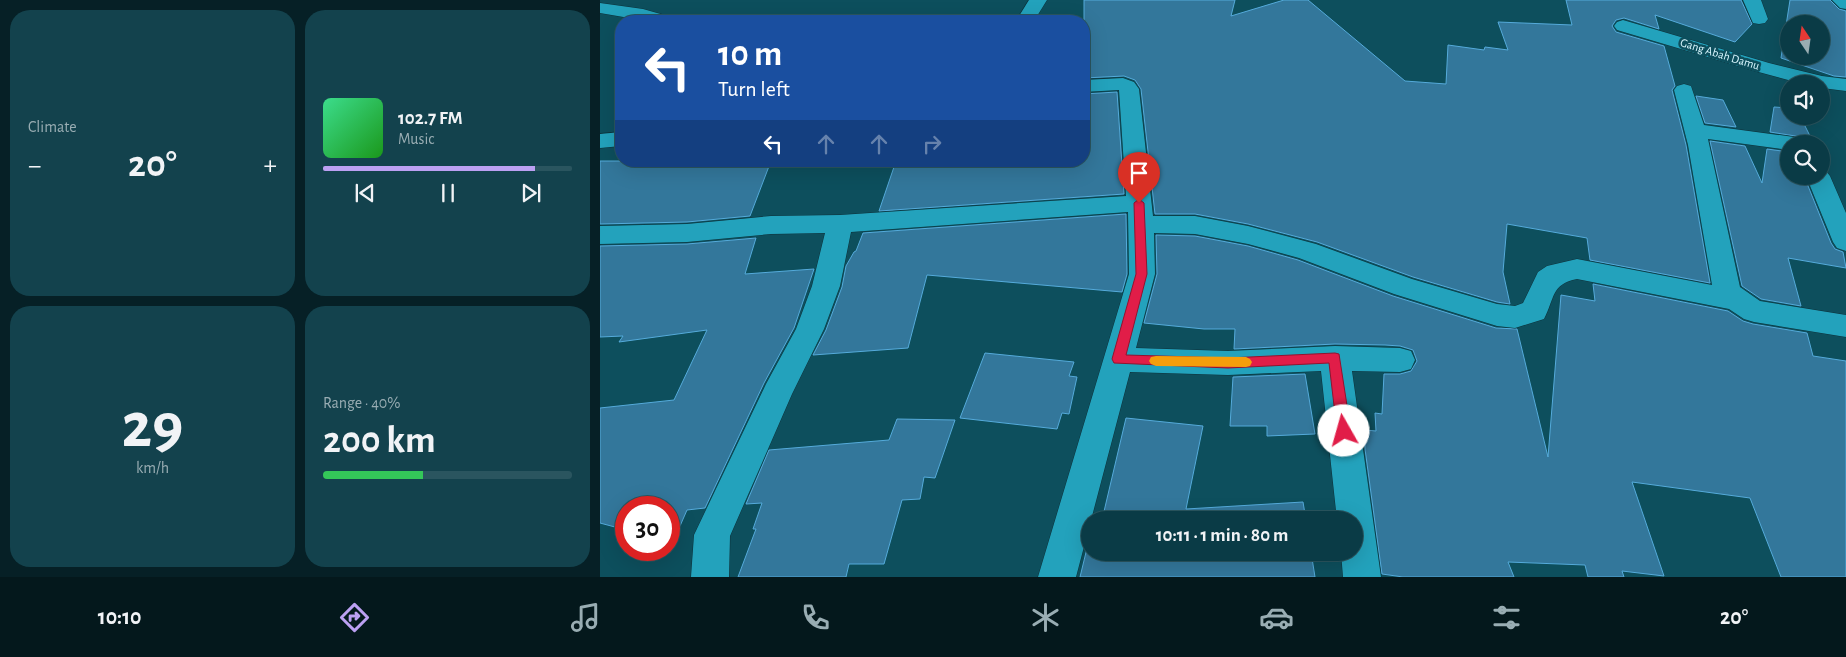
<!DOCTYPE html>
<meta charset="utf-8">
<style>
body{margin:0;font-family:"Alegreya Sans",sans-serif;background:#13424d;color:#f1f3f6;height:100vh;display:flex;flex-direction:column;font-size:19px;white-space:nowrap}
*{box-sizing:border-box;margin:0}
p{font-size:16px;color:#99adb3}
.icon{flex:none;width:28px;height:28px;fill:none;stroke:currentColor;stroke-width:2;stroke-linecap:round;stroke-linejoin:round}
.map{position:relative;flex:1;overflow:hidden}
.side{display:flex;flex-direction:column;gap:10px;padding:10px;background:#062026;width:600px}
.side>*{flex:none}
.banner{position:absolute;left:15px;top:15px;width:475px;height:152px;border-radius:20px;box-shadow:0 5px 20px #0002,0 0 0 1px #2a555f;background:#1a4fa0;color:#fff;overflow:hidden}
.needle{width:32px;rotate:347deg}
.controls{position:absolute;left:1180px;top:15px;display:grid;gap:10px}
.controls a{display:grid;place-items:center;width:50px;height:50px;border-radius:50%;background:#0a3b46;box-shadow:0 5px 20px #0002,0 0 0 1px #2a555f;font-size:25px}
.speed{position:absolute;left:15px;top:496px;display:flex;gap:10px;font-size:25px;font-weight:700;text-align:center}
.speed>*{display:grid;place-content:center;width:65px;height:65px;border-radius:50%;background:#0a3b46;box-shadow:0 5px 20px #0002,0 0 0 1px #2a555f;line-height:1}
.speed .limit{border:8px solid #d22;background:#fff;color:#111}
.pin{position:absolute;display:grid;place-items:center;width:42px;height:42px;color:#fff;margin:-51px -21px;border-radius:50% 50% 50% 0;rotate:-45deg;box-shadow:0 0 5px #0007}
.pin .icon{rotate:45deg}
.me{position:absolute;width:55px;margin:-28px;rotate:353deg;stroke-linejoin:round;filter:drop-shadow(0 0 4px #0008)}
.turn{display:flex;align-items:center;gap:18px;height:105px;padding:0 20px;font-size:22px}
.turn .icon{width:65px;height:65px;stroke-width:2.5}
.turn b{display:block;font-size:35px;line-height:42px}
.lanes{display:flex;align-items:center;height:48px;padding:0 20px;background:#0003;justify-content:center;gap:25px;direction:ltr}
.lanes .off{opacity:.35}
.big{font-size:38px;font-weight:700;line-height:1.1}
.side .card{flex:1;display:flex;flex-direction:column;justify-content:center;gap:8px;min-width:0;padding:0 18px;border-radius:20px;background:#13424d}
.side .dial{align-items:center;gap:0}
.dial b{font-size:65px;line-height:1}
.song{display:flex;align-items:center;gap:15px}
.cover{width:60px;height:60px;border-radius:8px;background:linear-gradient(135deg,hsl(150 70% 55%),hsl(120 70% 35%))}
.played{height:5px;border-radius:2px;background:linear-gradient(90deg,#bca0f2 85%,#2a555f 85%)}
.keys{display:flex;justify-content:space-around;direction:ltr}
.heat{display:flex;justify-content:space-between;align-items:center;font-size:28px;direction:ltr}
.charge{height:8px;border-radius:4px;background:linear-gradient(90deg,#34c759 40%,#2a555f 0)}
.side .tiles{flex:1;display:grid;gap:10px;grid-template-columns:repeat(2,1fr)}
.trip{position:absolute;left:481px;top:511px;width:282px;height:50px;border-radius:25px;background:#0a3b46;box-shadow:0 5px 20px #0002,0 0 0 1px #2a555f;font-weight:700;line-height:50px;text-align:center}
.tab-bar{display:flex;height:80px;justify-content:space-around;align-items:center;background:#04181c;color:#99adb3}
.tab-bar .icon{width:35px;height:35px}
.tab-bar .selected{color:#bca0f2}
.tab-bar b{font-size:22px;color:#f1f3f6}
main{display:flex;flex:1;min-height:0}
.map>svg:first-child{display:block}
</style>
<main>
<section class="side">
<div class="tiles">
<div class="card"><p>Climate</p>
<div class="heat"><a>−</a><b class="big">20°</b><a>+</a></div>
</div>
<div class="card">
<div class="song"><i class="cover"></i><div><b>102.7 FM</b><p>Music</p></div></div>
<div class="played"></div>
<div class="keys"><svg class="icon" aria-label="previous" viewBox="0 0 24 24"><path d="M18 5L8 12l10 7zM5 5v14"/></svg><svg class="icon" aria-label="pause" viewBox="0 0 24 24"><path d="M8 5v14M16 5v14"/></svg><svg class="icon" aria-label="next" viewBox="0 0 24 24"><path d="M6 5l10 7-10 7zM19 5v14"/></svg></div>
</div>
<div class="card dial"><b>29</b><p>km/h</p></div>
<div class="card"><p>Range · 40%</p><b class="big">200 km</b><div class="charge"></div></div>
</div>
</section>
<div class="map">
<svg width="1246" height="577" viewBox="0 0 1246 577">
<rect width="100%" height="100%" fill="#0d4f5d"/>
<g fill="#33779b" stroke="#55abdb" fill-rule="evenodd">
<path d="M484,0H635L631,16L684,0H708L805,81L846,84L848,45L884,50L885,47L908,50L898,22L972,25L966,0H1141L1152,24L1135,42L1055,15L1059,29L1024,18L1016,20L1012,26L1016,32L1064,46L1075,86L1072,90L1086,145L1110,283L990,260L987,238L907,224L903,272L910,304L897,302L813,277L717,242L648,224L595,214H555L541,89L535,80L524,76L484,78Z"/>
<path d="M1190,0H1230L1239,9L1246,11V77L1234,76L1181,58ZM1189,24H1221V56H1189Z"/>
<path d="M517,92L524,194L279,211L296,161H484V94Z"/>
<path d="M1096,96L1123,100L1136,127L1105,123Z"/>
<path d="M1174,107L1189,108V116H1200L1214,144H1207L1202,137L1170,132Z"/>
<path d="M1110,141L1145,146L1162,183L1167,149L1189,152V176H1204L1231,243L1235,249L1243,252L1246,268L1188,258L1201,306L1161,299L1142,286Z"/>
<path d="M0,161H171L150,216L87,222L0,224Z"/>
<path d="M526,214L527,274L522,292L327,275L308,348L213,355L226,330L242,287L246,266L254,252L256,251L263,233Z"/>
<path d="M556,235L595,236L648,246L698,260L793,296L896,328L917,329L948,457L961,295L995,301L993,284L1128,311L1143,321L1153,324L1207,333L1213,356L1246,361V577H1181L1150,498L1032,482L1064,576L1022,571L1024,577H988L985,565L908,562L914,577H803L782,574L765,449V430L776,431L775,413L782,414L784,374H800L811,371L817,361L813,350L800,346L785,345L735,344L634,349L635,329H604L544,323L557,274Z"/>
<path d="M156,238L145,274L214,269L194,328L164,383L105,508L87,510L73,542L69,541V508H26V530L0,523V408L74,400L107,330L19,342L23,336L0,337V246L87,244Z"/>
<path d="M385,353L474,362L469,376L477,377L469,414L462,413L457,429L360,418Z"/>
<path d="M705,374L715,434L667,436V426H630L633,377Z"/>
<path d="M526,418L603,426L586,509L703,502L706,520H502Z"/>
<path d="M297,419L355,420L335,478L324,477L320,499L302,500L284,564H249L246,577H138L156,529H153L162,503L146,504L169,450L289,440Z"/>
<path d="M489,540L490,552H711L715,577H480Z"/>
</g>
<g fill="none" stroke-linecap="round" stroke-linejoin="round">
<g stroke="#0d323b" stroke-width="1">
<g id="minor">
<path d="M429,0H447L434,21H416Z"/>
<path d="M1143,0H1161L1168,19L1165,23L1159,24L1153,23Z"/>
<path d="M1232,0H1246V9L1240,8Z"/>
<path d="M0,3L43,9L71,17L74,21H47L0,13Z"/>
<path d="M1023,20L1169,63L1222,76L1246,79V91L1222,88L1221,84H1203L1155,71L1017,30L1014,26L1017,22Z"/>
<path d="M523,78L534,82L539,89L553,216H595L648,226L716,244L812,279L897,304L915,306L923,303L938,272L947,266L977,259L1112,285L1088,145L1074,90L1077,86L1084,84L1091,86L1104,125L1194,137L1202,139L1205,144H1189V150L1108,139L1140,287L1160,301L1246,315V337L1154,322L1144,319L1129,309L977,279C951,284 955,298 944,319L915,328L897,326L794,294L699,258L648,244L595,234L554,233L555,274L536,348L628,351L735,346L800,348L811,351L815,360L811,369L800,372L752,371L781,577H743L741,552H755V520H737L721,371L628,375L530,372L476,577H438L529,274L528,212L251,232L240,286L224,329L192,394L130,536L129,577H91L94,535L166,384L196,329L212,286L225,233L171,234L87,242L0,244V226L87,224L171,216L240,215L526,196L519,90L484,92V80Z"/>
<path d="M21,132V146L0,148V134Z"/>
<path d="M1221,169L1226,171L1230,176L1246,213V251L1237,248L1233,242L1206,176H1221Z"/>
</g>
</g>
<use href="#minor" fill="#23a2bc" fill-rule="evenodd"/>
</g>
<path fill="#e11d48" stroke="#92132f" d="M539,199L544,203L547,274L526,355L628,358L735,353L739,354L751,431L749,435L744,437L739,435L737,431L729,363L628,368L514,363L512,359L536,274L534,203Z"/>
<path fill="#f59e0b" d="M556,356L646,357L650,359L652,362L650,366L646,367L556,366L551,364L549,361L551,357Z"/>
<g text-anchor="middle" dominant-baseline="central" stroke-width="5" stroke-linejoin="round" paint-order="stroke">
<g font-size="12" fill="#d9f7ff" stroke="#0d4f5d">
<text transform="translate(1120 54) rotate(17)">Gang Abah Damu</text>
</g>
</g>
</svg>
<div class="controls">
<a><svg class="needle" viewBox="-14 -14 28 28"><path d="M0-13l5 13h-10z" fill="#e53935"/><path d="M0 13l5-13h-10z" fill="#99adb3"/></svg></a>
<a><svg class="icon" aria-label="sound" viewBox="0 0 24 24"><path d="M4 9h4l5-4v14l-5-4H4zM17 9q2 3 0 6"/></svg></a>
<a><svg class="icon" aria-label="search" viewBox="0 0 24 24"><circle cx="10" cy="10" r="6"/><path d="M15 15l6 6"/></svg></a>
</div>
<div class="speed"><div class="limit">30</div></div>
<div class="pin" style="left:539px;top:203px;background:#d93025"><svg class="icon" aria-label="arrive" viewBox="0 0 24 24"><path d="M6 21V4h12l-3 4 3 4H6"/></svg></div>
<svg class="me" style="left:744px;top:431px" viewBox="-20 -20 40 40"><circle r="19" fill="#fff"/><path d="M0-13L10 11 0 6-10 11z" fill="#e11d48"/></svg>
<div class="trip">10:11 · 1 min · 80 m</div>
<div class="banner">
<div class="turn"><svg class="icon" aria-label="left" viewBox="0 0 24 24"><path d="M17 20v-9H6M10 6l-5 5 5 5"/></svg><div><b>10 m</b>Turn left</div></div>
<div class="lanes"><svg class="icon" aria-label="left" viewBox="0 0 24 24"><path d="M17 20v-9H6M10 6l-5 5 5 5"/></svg><svg class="icon off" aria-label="ahead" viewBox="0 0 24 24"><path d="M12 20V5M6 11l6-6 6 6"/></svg><svg class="icon off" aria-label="ahead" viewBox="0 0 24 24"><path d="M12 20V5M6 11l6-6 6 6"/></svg><svg class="icon off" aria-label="right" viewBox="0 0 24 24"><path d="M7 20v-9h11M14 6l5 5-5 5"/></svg></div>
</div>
</div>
</main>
<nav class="tab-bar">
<b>10:10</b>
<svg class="icon selected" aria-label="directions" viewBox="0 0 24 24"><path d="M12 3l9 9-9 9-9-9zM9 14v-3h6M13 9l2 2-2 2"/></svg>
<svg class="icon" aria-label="music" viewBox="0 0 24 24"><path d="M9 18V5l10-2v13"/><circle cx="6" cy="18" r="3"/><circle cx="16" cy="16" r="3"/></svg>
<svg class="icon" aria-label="phone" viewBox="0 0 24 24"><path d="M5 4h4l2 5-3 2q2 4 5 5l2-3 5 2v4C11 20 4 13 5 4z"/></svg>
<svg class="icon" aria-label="climate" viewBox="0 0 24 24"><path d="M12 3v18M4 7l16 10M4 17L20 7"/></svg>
<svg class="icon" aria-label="car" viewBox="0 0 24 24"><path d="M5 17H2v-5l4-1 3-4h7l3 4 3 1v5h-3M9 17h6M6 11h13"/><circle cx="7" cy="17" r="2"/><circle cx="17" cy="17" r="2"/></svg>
<svg class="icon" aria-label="filters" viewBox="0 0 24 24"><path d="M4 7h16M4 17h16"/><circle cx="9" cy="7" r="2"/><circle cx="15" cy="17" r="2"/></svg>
<b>20°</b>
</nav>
